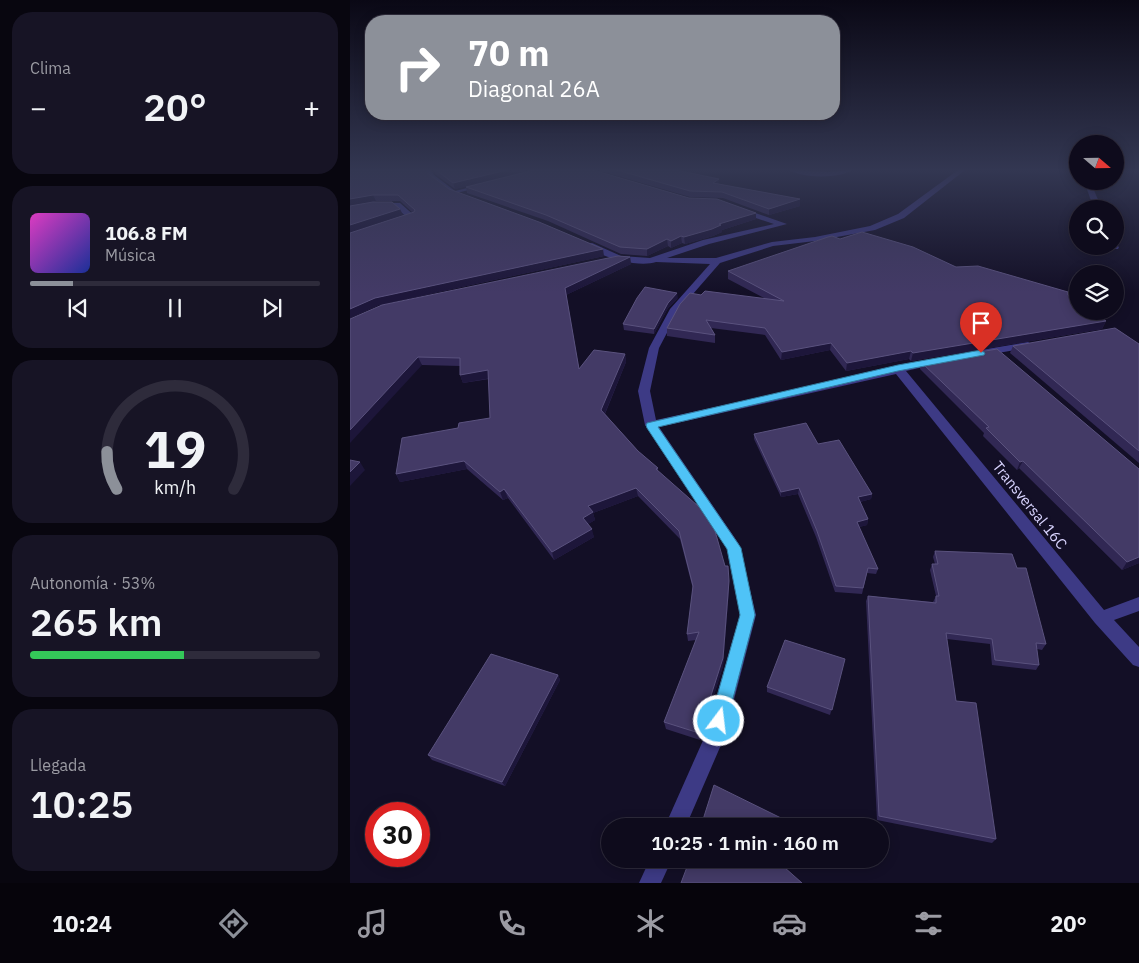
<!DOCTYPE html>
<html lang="es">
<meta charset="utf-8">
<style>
body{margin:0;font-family:"IBM Plex Sans",sans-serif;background:#171425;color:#f1f3f6;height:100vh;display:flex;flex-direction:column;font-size:19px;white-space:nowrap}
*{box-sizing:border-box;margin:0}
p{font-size:16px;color:#9b9ba3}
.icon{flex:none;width:28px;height:28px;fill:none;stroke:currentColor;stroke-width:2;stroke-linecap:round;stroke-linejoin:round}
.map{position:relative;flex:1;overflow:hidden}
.drawer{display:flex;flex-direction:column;gap:12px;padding:12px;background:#08060f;width:350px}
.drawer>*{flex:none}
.guide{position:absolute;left:15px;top:15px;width:475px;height:105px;border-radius:20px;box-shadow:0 2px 12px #0003,0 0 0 1px #2e2b3b;background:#8c9099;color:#fff;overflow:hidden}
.needle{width:32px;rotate:110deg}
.controls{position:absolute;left:719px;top:135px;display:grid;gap:10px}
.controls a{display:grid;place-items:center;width:55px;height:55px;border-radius:50%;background:#0e0b1c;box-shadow:0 2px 12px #0003,0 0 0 1px #2e2b3b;font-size:25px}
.speed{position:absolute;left:15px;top:802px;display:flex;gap:10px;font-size:25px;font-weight:700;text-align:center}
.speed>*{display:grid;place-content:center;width:65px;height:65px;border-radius:50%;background:#0e0b1c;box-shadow:0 2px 12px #0003,0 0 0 1px #2e2b3b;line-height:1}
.speed .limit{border:8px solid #d22;background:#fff;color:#111}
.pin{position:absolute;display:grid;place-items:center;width:42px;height:42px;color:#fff;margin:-51px -21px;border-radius:50% 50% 50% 0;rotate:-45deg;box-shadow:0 0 5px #0007}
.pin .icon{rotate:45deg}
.me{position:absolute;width:55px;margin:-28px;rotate:15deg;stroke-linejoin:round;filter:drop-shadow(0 0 4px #0008)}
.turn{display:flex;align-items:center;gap:18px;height:105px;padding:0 20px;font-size:22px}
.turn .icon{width:65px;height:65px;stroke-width:2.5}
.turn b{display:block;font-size:35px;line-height:42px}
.big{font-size:38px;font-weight:600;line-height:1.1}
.drawer .widget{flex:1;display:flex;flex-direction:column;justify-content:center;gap:8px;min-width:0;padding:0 18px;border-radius:20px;background:#171425}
.drawer .dial{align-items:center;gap:0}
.dial svg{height:130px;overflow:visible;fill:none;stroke:#2e2b3b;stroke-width:7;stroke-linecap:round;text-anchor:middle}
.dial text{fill:#f1f3f6;stroke:none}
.song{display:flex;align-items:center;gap:15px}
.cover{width:60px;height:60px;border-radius:8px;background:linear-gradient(135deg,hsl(310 70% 55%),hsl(230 70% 35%))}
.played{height:5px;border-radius:2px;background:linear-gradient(90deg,#8c9099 15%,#2e2b3b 15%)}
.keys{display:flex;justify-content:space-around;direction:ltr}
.heat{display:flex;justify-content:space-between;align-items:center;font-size:28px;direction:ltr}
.charge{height:8px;border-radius:4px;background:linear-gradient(90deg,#34c759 53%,#2e2b3b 0)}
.trip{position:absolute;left:251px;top:818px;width:288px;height:50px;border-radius:25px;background:#0e0b1c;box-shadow:0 2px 12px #0003,0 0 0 1px #2e2b3b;font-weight:600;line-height:50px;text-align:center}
.tabs{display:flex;height:80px;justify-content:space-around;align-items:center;background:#06040b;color:#9b9ba3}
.tabs .icon{width:35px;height:35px}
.tabs .selected{color:#8c9099}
.tabs b{font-size:22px;color:#f1f3f6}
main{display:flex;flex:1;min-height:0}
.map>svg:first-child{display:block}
</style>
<main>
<section class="drawer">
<div class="widget"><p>Clima</p>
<div class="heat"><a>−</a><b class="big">20°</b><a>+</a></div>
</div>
<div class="widget">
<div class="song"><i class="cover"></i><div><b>106.8 FM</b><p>Música</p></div></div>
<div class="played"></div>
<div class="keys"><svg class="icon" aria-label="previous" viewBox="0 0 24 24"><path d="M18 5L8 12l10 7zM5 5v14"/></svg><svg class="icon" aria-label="pause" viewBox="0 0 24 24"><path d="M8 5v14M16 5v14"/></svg><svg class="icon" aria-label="next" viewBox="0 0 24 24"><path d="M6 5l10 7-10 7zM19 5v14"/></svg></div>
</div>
<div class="widget dial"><svg viewBox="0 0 100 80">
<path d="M14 69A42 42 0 1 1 86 69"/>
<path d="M14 69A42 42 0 0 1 8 46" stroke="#8c9099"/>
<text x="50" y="56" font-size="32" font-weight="700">19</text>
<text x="50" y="72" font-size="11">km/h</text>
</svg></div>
<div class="widget"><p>Autonomía · 53%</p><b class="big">265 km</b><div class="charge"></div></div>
<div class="widget"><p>Llegada</p><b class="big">10:25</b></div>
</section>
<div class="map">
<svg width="789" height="883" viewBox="0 0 789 883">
<rect width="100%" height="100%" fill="#130f26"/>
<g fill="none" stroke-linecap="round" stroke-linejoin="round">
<g fill="#3d3a85" fill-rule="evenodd">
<path d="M75,170H81L84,175L105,191L133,184L136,186L102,194L79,177Z"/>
<path d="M439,170L478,172L502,170C489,179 452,178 439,170Z"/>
<path d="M608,170H615L554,218L525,230L465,241L423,246L370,263L329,310L309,348L300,391L306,420L542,368L547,365L551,366L587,358L591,359L592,361L591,363L556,371L754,610L789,597V611L764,620L789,647V667L783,665L745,623L546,374L309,427L389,544L406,615L374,738L336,826H315L355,736L390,615L377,549L295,425L288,391L299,348L320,309L360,264L306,262C288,268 249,257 235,245L242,243L271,256L300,258L353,240L424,224L388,212V208H391L437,224L359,244L317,258H366L422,242L465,237L520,226L548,214Z"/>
<path d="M734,181H740L752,209H744Z"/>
<path d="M26,203H50L66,217L59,219L45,207H26L0,211V207Z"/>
<path d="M765,244L769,247L768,249H762L760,246H765Z"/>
<path d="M678,342L683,345L682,347L631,356L626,353L631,350Z"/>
<path d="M300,859H322L311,883H289Z"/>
</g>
</g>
<g fill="#312854">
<path d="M0,170L76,172L99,189L254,256L29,305L0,318V233L63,213L50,201H26L0,206Z"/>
<path d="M83,170H182L105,189L85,174Z"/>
<path d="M247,170H326L369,179V184L450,199V206L419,215L373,198L340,197Z"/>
<path d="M116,187L406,219L372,230V232L363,236L335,244L332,243L321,248L318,246L297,256L271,254L198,221L117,193Z"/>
<path d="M490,239L718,295L756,321L752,329L561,361L559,359L496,371L480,350L431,360L415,335L361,328L365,335V343L317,336V328L351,295L416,299L378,279V271Z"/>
<path d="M280,257L281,264L216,295L229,369L275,354L276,362L255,414L288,451L308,468V471L379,581V589L373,666L350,740L316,729L314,722L346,640L338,641L337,634L343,589L330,539L288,496L243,513L245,520L238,524L244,537L204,560L158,498L153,500L117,469L50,482L46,474L108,428L140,418L139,379L113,383L110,375V366L72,365L0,319Z"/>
<path d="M328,298L318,308L304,334L274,330L273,324Z"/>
<path d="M789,344V463L660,353L663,346Z"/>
<path d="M571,362L789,469V563L772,570L669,468L667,470L633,436L634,433L570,369Z"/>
<path d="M404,434L468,444L522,494L521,499L510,502L518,519L517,525L509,527L528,569L526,574L517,573L512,594L485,592L466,537L448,494L431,497L404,439Z"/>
<path d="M585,551L667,568L696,644L692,650L687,649L689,665L686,670L642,665L640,644L597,639L606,701L646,839L642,843L527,820L516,601L518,596L583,602L586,596L580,570L582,564H585L583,557Z"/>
<path d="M495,659L480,715L417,692V687Z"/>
<path d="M208,675L210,680L155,786L82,760L78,755Z"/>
</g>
<g fill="#1d163a">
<path d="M157,170H182L105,189L103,183Z"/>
<path d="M369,179V185L363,183Z"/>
<path d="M23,195L26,201L0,206V199Z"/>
<path d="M450,199V206L419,215V209Z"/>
<path d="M50,209L53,215L0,233V225Z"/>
<path d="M406,213V219L372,230V232L363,236L335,244L334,237L369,224Z"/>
<path d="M331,236L332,243L321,248V241Z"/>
<path d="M317,239L318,246L297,256V249Z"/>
<path d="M253,249L254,256L29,305L0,318V309L25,298Z"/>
<path d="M280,257L281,264L216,295L231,377L215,288Z"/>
<path d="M327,293L328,298L318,308L304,334V329L318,303Z"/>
<path d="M756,321L752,329L561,361L563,353Z"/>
<path d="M481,343L480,350L431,360L432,352Z"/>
<path d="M561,351L559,359L496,371L497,363Z"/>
<path d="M275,354L276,362L253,418L251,410Z"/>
<path d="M68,357L72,365L0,443V430Z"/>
<path d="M138,370L141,378L113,383L110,375Z"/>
<path d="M114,461L117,469L50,482L46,474Z"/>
<path d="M673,461L669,468L667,470L670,462Z"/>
<path d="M10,462L15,470L0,486V472Z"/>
<path d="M286,488L288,496L243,513L245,520L235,526L233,518L238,506Z"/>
<path d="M449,488L448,494L431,497V492Z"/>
<path d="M154,489L158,498L153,500L150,492Z"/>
<path d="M522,494L521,499L506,503L508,497Z"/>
<path d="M518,519L517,525L506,528L507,522Z"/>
<path d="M242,529L244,537L204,560L202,552Z"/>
<path d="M789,557V563L772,570L777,562Z"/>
<path d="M379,581V589L373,666L350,740L349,733Z"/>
<path d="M208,675L210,680L155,786L152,782Z"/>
</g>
<g fill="#433a66" stroke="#5a527e">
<path d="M0,170H74L76,172L99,189L189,222L253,249L25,298L0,309V233L64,212L65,210L48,195H23L0,199Z"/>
<path d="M86,170H157L103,183Z"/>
<path d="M184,170H243L339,198L367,199L406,213L369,224L371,225L362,229L334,237L331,236L321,241L317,239L297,249L270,247L196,215L116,187Z"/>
<path d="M267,170H326L369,179L363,183L450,199L419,209L372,192L340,191Z"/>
<path d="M23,202H42L50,209L0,225V206Z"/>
<path d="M512,232L563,247L606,267L628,266L718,292V295L728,301V311H742L756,321L563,353L561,351L497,363L481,343L432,352L415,328L356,320L365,335L317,328L330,304L340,293L351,295L355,291L434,301L378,271L478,237L482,236L490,239Z"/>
<path d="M268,256L280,257L215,288L229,369L244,350L275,354L251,410L288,451L308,468L306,469L356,513L363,524L375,566H378L379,581L373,658L349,733L314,722L349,632L337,634L343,586L329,531L286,488L238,506L243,512L233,518L242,529L202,552L154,489L150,492L114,461L46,474L52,438L108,428L109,423L140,418L138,370L110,375V358L68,357L0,430V319L32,305Z"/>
<path d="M295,287L327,293L318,303L304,329L273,324L287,298Z"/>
<path d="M765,328L789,344V451L663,346Z"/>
<path d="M647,349L789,469V557L777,562L673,461L670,462L636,428L639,427L571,362Z"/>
<path d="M456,423L468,444L489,440L522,494L508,497L518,519L507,522L528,569L518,568L513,588L486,586L467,531L449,488L431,492L404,434Z"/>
<path d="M0,460L10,462L0,472Z"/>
<path d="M585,551L662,554L667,568H676L696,644L686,643L689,665L645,660L642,639L596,633L606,701L626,703L646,839L529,816L518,596L586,603V596H589L582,564H588Z"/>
<path d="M435,640L495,659L482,710L417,687Z"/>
<path d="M141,654L208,675L152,782L78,755Z"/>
<path d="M364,785L431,818L429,826H351Z"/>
<path d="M340,859H425L452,883H331Z"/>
</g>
<linearGradient id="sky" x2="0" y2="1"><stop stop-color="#0a0815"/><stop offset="0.58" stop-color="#333752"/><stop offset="1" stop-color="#333752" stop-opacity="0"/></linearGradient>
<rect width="789" height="293" fill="url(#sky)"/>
<path fill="#4fc3f7" stroke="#337fa1" d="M631,350L635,353L634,355L548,371L308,427L391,548L405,615L377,721L375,727L369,729L363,727L360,721L390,615L377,549L297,428L296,425L297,423L548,365Z"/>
<g text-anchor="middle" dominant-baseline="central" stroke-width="5" stroke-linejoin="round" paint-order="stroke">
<g font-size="15" fill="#d9d4ff" stroke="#130f26">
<text transform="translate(680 505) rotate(51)">Transversal 16C</text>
</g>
</g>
</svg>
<div class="controls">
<a><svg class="needle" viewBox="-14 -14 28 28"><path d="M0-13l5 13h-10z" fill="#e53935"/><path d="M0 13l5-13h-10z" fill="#9b9ba3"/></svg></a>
<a><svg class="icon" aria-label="search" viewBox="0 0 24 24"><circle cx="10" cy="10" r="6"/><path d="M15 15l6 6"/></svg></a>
<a><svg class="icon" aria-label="layers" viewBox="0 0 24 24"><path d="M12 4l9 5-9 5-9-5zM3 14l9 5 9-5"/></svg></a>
</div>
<div class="speed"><div class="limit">30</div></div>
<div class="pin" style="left:631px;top:353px;background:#d93025"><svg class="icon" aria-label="arrive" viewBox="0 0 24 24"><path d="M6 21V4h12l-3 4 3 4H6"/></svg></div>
<svg class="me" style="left:369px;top:721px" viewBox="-20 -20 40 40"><circle r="17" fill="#4fc3f7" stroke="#fff" stroke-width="3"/><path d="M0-11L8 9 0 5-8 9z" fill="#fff"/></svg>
<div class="trip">10:25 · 1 min · 160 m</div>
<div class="guide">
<div class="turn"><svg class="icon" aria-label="right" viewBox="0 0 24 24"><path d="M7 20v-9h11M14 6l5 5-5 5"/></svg><div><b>70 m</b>Diagonal 26A</div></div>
</div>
</div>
</main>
<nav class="tabs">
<b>10:24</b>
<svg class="icon selected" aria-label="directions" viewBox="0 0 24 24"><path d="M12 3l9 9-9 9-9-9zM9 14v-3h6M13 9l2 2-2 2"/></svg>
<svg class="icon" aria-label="music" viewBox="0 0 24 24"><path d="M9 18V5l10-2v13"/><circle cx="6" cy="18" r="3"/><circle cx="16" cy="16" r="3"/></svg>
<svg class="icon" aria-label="phone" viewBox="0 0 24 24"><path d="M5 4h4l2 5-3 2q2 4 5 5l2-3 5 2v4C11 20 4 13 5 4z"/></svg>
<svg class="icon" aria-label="climate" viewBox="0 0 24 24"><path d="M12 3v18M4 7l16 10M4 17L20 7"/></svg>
<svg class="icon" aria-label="car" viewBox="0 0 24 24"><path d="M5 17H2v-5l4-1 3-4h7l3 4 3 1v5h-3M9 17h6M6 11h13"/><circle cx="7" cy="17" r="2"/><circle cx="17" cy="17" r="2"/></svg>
<svg class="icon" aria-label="filters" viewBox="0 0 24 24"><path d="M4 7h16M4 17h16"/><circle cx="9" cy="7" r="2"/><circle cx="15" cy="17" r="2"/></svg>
<b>20°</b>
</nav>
